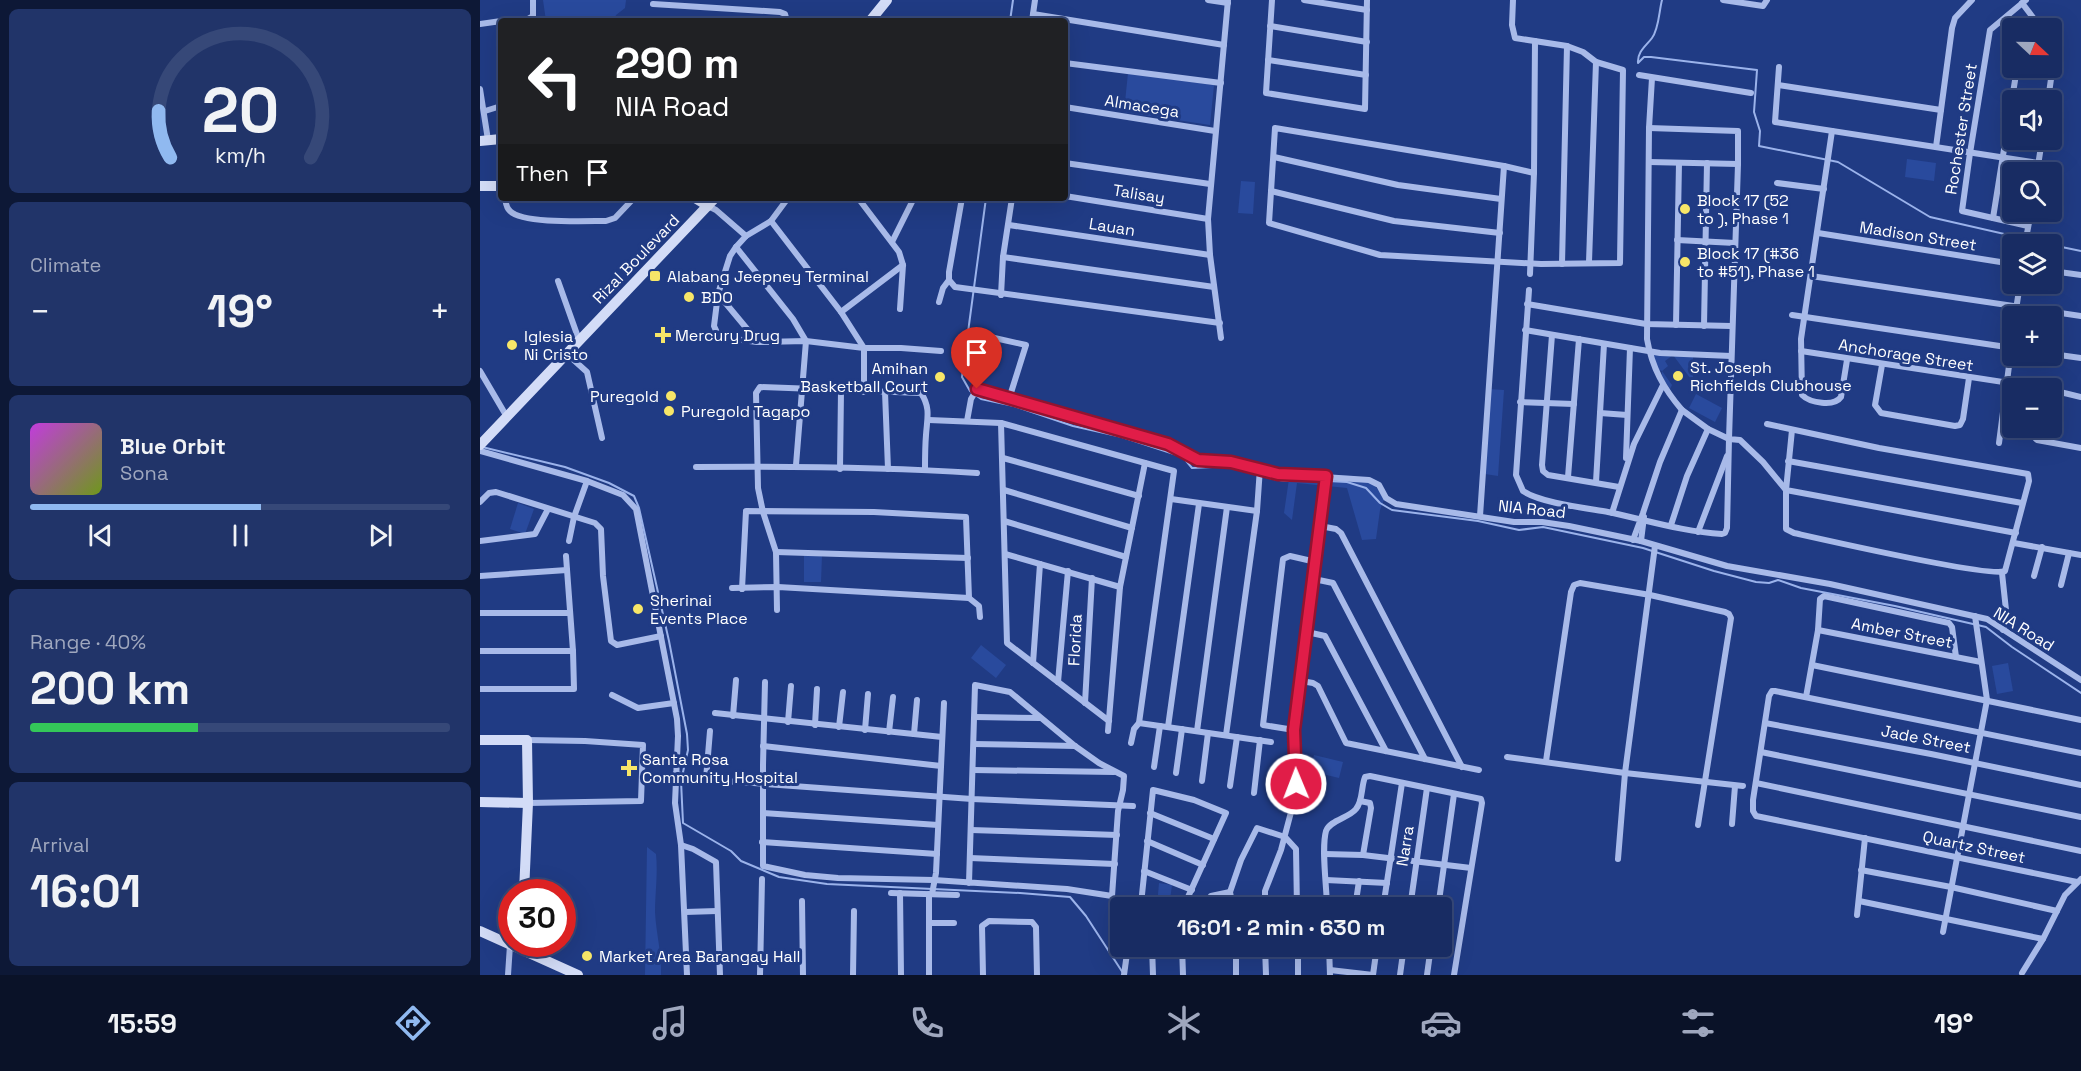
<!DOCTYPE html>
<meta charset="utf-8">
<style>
body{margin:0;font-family:"Space Grotesk",sans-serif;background:#213469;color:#f1f3f6;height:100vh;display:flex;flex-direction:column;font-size:22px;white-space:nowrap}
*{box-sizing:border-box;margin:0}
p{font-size:20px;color:#9fa7be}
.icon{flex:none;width:33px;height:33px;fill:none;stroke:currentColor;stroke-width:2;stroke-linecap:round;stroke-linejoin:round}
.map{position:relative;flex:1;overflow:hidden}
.panel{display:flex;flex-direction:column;gap:9px;padding:9px;background:#0d1836;width:480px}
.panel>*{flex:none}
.top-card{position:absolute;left:18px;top:18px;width:570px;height:183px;border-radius:6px;box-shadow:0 6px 24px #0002,0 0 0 2px #364878;background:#202124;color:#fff;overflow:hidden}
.needle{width:39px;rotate:112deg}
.tools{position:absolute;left:1522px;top:18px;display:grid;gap:12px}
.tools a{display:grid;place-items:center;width:60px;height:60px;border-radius:6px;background:#182c63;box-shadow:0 6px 24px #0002,0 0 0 2px #364878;font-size:30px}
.speed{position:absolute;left:18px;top:879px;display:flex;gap:12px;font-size:30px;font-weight:700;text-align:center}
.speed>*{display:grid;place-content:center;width:78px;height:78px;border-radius:50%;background:#182c63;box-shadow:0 6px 24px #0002,0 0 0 2px #364878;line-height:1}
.speed .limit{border:9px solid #d22;background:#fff;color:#111}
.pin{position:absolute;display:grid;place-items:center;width:51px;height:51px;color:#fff;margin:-62px -26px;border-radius:50% 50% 50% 0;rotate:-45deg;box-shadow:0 0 6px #0007}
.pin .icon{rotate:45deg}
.me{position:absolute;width:66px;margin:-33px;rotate:359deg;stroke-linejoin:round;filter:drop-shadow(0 0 4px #0008)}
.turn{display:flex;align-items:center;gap:21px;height:126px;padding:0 18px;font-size:27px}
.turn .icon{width:78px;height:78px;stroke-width:2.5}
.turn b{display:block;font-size:42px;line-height:51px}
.then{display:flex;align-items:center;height:57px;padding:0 18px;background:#0003;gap:12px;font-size:22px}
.big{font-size:45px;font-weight:600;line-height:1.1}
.panel .card{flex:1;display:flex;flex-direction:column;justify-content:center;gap:9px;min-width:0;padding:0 21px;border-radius:9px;background:#213469}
.panel .dial{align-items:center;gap:0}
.dial svg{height:156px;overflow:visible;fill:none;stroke:#364878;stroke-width:7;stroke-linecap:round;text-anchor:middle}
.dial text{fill:#f1f3f6;stroke:none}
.song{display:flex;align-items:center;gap:18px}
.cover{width:72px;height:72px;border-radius:9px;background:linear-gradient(135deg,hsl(290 70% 55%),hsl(80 70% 35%))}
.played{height:6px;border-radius:3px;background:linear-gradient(90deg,#90b9f0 55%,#364878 55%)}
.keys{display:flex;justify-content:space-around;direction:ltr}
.heat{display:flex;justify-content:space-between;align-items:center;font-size:33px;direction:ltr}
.charge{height:9px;border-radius:4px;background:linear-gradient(90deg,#34c759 40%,#364878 0)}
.trip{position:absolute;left:630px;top:897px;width:342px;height:60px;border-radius:6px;background:#182c63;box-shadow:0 6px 24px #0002,0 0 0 2px #364878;font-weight:600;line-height:60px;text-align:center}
.tab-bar{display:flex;height:96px;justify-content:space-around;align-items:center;background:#0a1228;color:#9fa7be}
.tab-bar .icon{width:42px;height:42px}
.tab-bar .on{color:#90b9f0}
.tab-bar b{font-size:27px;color:#f1f3f6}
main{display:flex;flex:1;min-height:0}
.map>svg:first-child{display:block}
</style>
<main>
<section class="panel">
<div class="card dial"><svg viewBox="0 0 100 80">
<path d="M14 69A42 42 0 1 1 86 69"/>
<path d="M14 69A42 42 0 0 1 8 45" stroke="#90b9f0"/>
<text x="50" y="56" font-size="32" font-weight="700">20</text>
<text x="50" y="72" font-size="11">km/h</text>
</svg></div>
<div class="card"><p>Climate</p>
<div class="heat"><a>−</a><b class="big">19°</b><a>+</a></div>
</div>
<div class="card">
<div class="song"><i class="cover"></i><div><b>Blue Orbit</b><p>Sona</p></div></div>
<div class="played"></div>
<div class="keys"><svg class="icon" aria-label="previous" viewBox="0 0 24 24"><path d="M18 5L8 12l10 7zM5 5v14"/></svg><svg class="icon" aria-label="pause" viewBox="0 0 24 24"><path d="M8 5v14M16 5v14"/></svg><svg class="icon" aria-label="next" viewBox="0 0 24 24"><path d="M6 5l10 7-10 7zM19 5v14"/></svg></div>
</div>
<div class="card"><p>Range · 40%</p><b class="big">200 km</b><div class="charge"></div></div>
<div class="card"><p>Arrival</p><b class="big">16:01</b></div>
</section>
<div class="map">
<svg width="1601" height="975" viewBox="0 0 1601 975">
<rect width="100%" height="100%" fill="#203b84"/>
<g fill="#294a9d">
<path d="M63,0H146L145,8L136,15L134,21H66Z"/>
<path d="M648,73L734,85L730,125L644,112Z"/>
<path d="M1427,159L1456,163L1454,181L1425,177Z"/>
<path d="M761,181L775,182L773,214L758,213Z"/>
<path d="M1171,351L1213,352V382L1193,355L1185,361L1188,366L1182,371L1192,385L1190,389L1182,377V371L1177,369Z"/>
<path d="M1008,389L1024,390L1018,476L1005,474Z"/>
<path d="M1216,394L1242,408L1235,422L1209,408Z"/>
<path d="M810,472L873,476L891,482L905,497L900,510L896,539L882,540L867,488L817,483L812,520L804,513Z"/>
<path d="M38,503L54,509L45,534L30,529Z"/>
<path d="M324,555H342L341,582H324Z"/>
<path d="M501,645L526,665L516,678L491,658Z"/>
<path d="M1528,663L1533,691L1517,694L1512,666Z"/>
<path d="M834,755L863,762L859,778L830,771Z"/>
<path d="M167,847L176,854C178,874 175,893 175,912C176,933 182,954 181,975H165Z"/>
<path d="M679,883L692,885L689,907L677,906Z"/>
</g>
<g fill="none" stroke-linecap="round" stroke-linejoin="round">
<g stroke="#9bb3eb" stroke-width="2">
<path d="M1182,0C1179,11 1179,29 1172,38C1166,46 1157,52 1158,63L1164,57H1171L1277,70L1274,112L1280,131L1279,146L1358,162L1450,217L1568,244"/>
<path d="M530,21L533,0"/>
<path d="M506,198L482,377L490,391L501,399L534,406L593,426L642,437L703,457L712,468L752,466L771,470"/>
<path d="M1572,245L1601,251"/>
<path d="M2,447L85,467L129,483L154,496L159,508L189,641L207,734L208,750L201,781L203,823L251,851L261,861L299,877L347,884L540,893L590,897L606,916L643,973"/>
<path d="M782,475C799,484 822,480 843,481"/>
<path d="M848,481L867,482L886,488L900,503L912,510L998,521L1039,530L1063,527L1163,548L1234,571L1276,582L1289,583L1298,580L1321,588L1415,606L1506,627L1532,647L1601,693"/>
</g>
<g stroke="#a8bae9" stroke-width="6">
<path d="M728,0L748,3"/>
<path d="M792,0L786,93L885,109L887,0"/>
<path d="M824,0L887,10"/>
<path d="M1033,0L1032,25L1035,38L1087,46L1103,52L1116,62L1143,70L1140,263L1061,264L900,255L789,223L795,128L1024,166L1054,173"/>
<path d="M1243,0L1283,6L1287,0"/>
<path d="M1546,0L1510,30L1490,153L1482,211L1548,226"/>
<path d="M1542,3L1561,28"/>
<path d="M173,4L300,12L305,14L307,21"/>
<path d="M553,14L744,45"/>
<path d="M22,21L46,20L53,16V0"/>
<path d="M552,21L555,0"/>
<path d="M0,24L21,21"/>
<path d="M790,26L887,42"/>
<path d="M788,60L886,75"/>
<path d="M585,63L741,83"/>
<path d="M1299,67L1295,122L1558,163"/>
<path d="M1159,75L1271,93"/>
<path d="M1172,78L1169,128L1167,339C1172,368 1184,389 1202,410"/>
<path d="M1298,85L1461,110"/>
<path d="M0,89L8,140"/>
<path d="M1568,100L1575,51L1572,43"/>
<path d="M585,107L735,131"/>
<path d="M5,111L21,106"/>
<path d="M1169,128L1258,131V164L1249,439L1260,440L1283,462L1306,490V529L1314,533C1341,539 1512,578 1525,571L1549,481L1548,474L1399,448L1287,424"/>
<path d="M1352,131L1321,339L1322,395C1330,403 1354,407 1361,397L1367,360"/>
<path d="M1456,147L1472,28L1475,18L1492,0"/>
<path d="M794,157L918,185L1021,199"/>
<path d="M1169,162L1258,164"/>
<path d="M585,163L730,184"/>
<path d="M1557,172L1562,140"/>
<path d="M1297,183L1344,189"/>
<path d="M791,191L914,221L1020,233"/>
<path d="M585,196L728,219"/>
<path d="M25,198C26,203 26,208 30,211C43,224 106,221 126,221L135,218L154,198"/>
<path d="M308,198L291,221L266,236L256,247L313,319L326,341L316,465"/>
<path d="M378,198L419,252L423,265L420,309"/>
<path d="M482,198L469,272V280L475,287L740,323"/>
<path d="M228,206L236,210L266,236"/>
<path d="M1513,218L1537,68"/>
<path d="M291,221L361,312L384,348V392"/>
<path d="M529,225L730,255"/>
<path d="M1338,233L1533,264"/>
<path d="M1197,240L1255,243"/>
<path d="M412,242L434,198"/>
<path d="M1545,244L1551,212"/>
<path d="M256,247L250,256L238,294L278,342L326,341L384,348H421L461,351"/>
<path d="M523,257L734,287"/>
<path d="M1109,262L1116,62"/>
<path d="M1082,264L1087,46"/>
<path d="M1572,271L1601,275"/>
<path d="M1050,274L1054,173L1055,41"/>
<path d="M1331,276L1601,316"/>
<path d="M78,281L99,340"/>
<path d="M1049,290L1036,475L1043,491C1061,503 1105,508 1128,512C1166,520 1204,532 1242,534L1245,533L1247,528L1249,439L1228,429L1202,410L1180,462L1163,513L1153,540"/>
<path d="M238,294L234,326L239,337L277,342"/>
<path d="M521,295L523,257L532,198"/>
<path d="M459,302L463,288L469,280"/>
<path d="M1047,304L1166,324L1251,326"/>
<path d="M361,312L423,265"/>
<path d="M1312,315L1533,348"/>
<path d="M1535,316L1540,284"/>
<path d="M1196,325L1199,163"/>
<path d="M1224,326L1227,163"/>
<path d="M1045,330L1180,353L1251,356"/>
<path d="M1072,335L1062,465L1063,471L1068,475L1139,487"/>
<path d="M741,338L730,255L728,219L748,0"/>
<path d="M1321,351L1562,388"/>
<path d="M87,354L107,372L122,438"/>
<path d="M1572,354L1601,358"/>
<path d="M1402,365L1395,405L1401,413L1475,426L1480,425L1483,419L1489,378"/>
<path d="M0,371L27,417"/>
<path d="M497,389L688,444L718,460L751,462L798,474L889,480L899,485L906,498L916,504L1034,522H1062L1089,526L1161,541L1247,566L1350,584L1507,619L1601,680"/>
<path d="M1572,390L1601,397"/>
<path d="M405,392L408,469"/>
<path d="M1040,402L1094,404"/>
<path d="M1120,413L1147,415"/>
<path d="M449,420L521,423L694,471L659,723L654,729L651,743"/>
<path d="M487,421L491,399L497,389L510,337L546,345L529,399"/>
<path d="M521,423L527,643L629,721"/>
<path d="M1555,428L1554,437L1557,440L1601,448"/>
<path d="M1312,430L1306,490L1536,533"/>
<path d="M1519,443L1533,335"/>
<path d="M0,451L107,481L143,495L156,509L197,719L198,736L195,803L201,845L207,975"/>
<path d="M523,458L659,496"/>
<path d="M1146,458L1150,348"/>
<path d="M1308,461L1542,503"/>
<path d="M216,467C310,466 404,467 497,473"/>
<path d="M360,469L361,391"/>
<path d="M1088,477L1099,339"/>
<path d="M1116,482L1124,344"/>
<path d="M524,490L652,528"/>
<path d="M691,499L777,511"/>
<path d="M0,502L9,493L16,492L115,523L121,529L123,576L131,641L137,645L181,636"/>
<path d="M1132,513L1154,444L1183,385"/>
<path d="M1000,516L1024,166"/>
<path d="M524,521L646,557"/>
<path d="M1191,525L1207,476L1228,429"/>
<path d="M840,526L856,529L861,533L982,767"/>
<path d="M1218,532L1247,456"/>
<path d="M0,541L55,534L68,509"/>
<path d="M89,541L94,517L107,481"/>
<path d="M1161,541L1164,517"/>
<path d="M1534,543L1601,555"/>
<path d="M296,552L488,558"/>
<path d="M525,554L640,587"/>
<path d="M1522,573L1526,610L1523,630"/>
<path d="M0,576L87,570"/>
<path d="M1554,576L1562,547"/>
<path d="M834,579L853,583L945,759"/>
<path d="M1581,585L1589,553"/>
<path d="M252,588L298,587L489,598L499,606L500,617"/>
<path d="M262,589L266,511L394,512L486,517L489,598"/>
<path d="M297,610L296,552L283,512L278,488L276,393L280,387L441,393C451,408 447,419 446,435C445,447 445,458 445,469"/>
<path d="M0,613H90"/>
<path d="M1338,630L1501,662"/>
<path d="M827,632L845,636L906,751"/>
<path d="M0,651H93"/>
<path d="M553,663L560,564"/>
<path d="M1332,665L1601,720"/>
<path d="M821,681L833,683L838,686L866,743L999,770"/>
<path d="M285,682L283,765V866L325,875L358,878L454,880L587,889L632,896L638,811L643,790L644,776L619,763L595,746L530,692L495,685L489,883"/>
<path d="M578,682L588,571"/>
<path d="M0,689H94L93,651L86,556"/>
<path d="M132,695L158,708L194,703"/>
<path d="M1326,697L1338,630L1340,599L1344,596L1469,623L1472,627L1476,657"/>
<path d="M605,703L612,578"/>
<path d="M235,713L462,737"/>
<path d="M253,716L256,680"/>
<path d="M495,717L560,718"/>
<path d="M308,722L311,686"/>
<path d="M659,723L791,742"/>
<path d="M1285,723L1451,754L1601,785"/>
<path d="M335,725L337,689"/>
<path d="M359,727L363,692"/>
<path d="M688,727L719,504"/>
<path d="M385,730L388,694"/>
<path d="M814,730L783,725L803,559L810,556L836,562"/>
<path d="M628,731L640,587L665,463"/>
<path d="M717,731L747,507"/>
<path d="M409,732L413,697"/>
<path d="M434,734L437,700"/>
<path d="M746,735L777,511L780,468"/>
<path d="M47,740L105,741L163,745L161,801L48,803"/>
<path d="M494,744L595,746"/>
<path d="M283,746L461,766"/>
<path d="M1281,752L1601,817"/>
<path d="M1027,757L1145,773L1263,786"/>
<path d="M1066,761L1091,592L1094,585L1100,583L1170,595L1245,612L1249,614L1251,618L1218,825"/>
<path d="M674,767L680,726"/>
<path d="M493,770L634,772"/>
<path d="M696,773L702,729"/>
<path d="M195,774L231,780L492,799L653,806"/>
<path d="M226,779L230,731"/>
<path d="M722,781L728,733"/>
<path d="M1276,783L1601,851"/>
<path d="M750,786L757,737"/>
<path d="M774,793L780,740"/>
<path d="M880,801L890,803L891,808L883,855"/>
<path d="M283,813L458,825"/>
<path d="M670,813L734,839"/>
<path d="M1252,824L1255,786"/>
<path d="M491,830L637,835"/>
<path d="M667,841L723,865"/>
<path d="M282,842L457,854"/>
<path d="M201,845L213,849L236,862L240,975"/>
<path d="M845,854L883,855L991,868"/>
<path d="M490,858L635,864"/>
<path d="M1138,859L1145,773L1175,546"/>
<path d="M1381,870L1471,887L1577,911"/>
<path d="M664,871L712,890"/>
<path d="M846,880L907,883"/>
<path d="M1597,882L1276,816L1273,811V800L1289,696L1292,691H1295L1601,753"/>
<path d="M411,893L477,895"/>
<path d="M420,893L421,975"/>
<path d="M449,894V975"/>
<path d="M452,894L456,873L464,703"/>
<path d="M731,896L750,892"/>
<path d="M322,901L323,975"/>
<path d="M1379,901L1563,939"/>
<path d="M661,904L673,790L714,800L746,813L703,908"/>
<path d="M753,908L750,892L761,860L777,828L805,837L816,849L817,908"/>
<path d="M785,908V891L801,850L815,797L817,771L814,730L846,476"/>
<path d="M847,908C847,888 841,849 846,831C850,820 869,818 876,809C883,801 881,787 885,777L890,776L1001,799L1002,803L974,975"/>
<path d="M875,908L879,881"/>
<path d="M903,908L922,783"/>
<path d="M930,908L947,788"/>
<path d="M958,908L974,794"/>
<path d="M205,912L237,911"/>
<path d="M1377,915L1385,838"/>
<path d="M449,923H474"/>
<path d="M1463,932L1507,700L1495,616"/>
<path d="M672,946L673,975"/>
<path d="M702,946L703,975"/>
<path d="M785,946L786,975"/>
<path d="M818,946V975"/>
<path d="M849,946L850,975"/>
<path d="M850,970L893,975"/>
<path d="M1542,973L1563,939L1585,895L1601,879"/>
<path d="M28,975L30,945"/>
<path d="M280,975L282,879"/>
<path d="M373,975L374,911"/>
<path d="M503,975L502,926L509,921L552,922L556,927L557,975"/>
<path d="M644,975L648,946"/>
<path d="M756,975V946"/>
<path d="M893,975L897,946"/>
<path d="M920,975L924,946"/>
<path d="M947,975L951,946"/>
</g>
<g stroke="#d3dcf7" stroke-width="10">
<path d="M390,21L407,0"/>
<path d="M0,141L21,139"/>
<path d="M0,186H21"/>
<path d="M215,198L228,206"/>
<path d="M0,445L235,198"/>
<path d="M0,740H47L48,803L44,892"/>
<path d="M0,802L48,803"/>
<path d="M0,931L98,975"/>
</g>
</g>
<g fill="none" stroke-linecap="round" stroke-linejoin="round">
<g stroke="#92132f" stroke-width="15">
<path id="route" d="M497,389L688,444L718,460L751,462L798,474L846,476L814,730L816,784"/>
</g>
<use href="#route" stroke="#e11d48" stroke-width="10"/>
</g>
<g fill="#f7e668" stroke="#203b84" stroke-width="2">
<circle cx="1205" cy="209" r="6"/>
<circle cx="1205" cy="262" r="6"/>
<rect x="169" y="270" width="12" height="12" rx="3"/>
<circle cx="209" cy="297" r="6"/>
<path d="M180 326h6v6h6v6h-6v6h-6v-6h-6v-6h6z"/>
<circle cx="32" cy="345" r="6"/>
<circle cx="1198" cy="376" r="6"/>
<circle cx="460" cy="377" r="6"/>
<circle cx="191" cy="396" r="6"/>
<circle cx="189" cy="411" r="6"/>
<circle cx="158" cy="609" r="6"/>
<path d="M146 759h6v6h6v6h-6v6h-6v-6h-6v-6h6z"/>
<circle cx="107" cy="956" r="6"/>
</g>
<g text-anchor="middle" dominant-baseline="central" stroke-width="6" stroke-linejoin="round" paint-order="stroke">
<g font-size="16" fill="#fff" stroke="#203b84">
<text transform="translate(662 106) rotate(9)">Almacega</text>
<text transform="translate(1481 129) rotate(-81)">Rochester Street</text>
<text transform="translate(659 194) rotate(9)">Talisay</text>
<text transform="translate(632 227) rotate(9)">Lauan</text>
<text transform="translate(1438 236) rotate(9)">Madison Street</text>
<text transform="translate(156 259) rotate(-46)">Rizal Boulevard</text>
<text transform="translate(1426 355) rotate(9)">Anchorage Street</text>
<text transform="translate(1052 509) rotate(6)">NIA Road</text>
<text transform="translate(1544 629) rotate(32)">NIA Road</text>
<text transform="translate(1422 633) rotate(11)">Amber Street</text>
<text transform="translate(595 640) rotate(-87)">Florida</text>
<text transform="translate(1446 739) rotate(11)">Jade Street</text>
<text transform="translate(925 846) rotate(-81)">Narra</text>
<text transform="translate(1494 847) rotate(12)">Quartz Street</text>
</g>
<g font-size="16" fill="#fff" stroke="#203b84" text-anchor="start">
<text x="1217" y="200">Block 17 (52<tspan x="1217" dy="18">to ), Phase 1</tspan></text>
<text x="1217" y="253">Block 17 (#36<tspan x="1217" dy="18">to #51), Phase 1</tspan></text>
<text x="187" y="276">Alabang Jeepney Terminal</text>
<text x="221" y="297">BDO</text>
<text x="195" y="335">Mercury Drug</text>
<text x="44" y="336">Iglesia<tspan x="44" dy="18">Ni Cristo</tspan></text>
<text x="1210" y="367">St. Joseph<tspan x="1210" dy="18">Richfields Clubhouse</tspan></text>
<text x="448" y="368" text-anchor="end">Amihan<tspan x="448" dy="18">Basketball Court</tspan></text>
<text x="179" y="396" text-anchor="end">Puregold</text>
<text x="201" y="411">Puregold Tagapo</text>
<text x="170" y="600">Sherinai<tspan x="170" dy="18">Events Place</tspan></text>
<text x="162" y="759">Santa Rosa<tspan x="162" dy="18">Community Hospital</tspan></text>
<text x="119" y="956">Market Area Barangay Hall</text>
</g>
</g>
</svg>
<div class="tools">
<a><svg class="needle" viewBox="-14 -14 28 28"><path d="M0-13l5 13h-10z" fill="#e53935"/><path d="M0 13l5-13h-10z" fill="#9fa7be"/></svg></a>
<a><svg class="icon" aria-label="sound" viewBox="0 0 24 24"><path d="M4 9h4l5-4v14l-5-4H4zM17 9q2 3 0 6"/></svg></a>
<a><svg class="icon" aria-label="search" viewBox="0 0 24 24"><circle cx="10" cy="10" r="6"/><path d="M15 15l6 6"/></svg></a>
<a><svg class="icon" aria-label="layers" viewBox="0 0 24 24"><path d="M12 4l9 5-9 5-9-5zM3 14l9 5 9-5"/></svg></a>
<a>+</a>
<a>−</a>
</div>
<div class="speed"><div class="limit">30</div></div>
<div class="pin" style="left:497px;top:389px;background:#d93025"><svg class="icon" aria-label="arrive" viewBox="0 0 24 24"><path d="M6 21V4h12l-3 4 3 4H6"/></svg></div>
<svg class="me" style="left:816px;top:784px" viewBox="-20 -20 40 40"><circle r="17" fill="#e11d48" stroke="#fff" stroke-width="3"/><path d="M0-11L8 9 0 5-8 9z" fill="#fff"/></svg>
<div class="trip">16:01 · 2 min · 630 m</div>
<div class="top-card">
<div class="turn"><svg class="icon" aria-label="left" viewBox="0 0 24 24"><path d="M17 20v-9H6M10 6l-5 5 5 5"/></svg><div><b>290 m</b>NIA Road</div></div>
<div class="then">Then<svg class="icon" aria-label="arrive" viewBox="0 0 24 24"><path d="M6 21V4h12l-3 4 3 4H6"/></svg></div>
</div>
</div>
</main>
<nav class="tab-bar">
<b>15:59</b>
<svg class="icon on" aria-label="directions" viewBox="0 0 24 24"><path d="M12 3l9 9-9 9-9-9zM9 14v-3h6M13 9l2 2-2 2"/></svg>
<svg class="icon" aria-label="music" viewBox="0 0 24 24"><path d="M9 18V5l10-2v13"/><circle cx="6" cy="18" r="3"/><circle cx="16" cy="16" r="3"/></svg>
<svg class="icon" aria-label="phone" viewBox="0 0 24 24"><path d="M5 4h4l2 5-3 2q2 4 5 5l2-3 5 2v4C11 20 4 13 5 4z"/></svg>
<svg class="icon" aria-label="climate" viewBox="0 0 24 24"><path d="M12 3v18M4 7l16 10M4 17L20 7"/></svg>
<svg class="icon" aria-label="car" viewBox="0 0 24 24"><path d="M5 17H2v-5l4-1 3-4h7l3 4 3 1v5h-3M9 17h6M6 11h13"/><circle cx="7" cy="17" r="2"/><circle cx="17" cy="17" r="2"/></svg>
<svg class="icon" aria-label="filters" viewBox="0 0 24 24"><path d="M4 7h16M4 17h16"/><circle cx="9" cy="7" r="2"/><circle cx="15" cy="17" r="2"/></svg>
<b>19°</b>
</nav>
